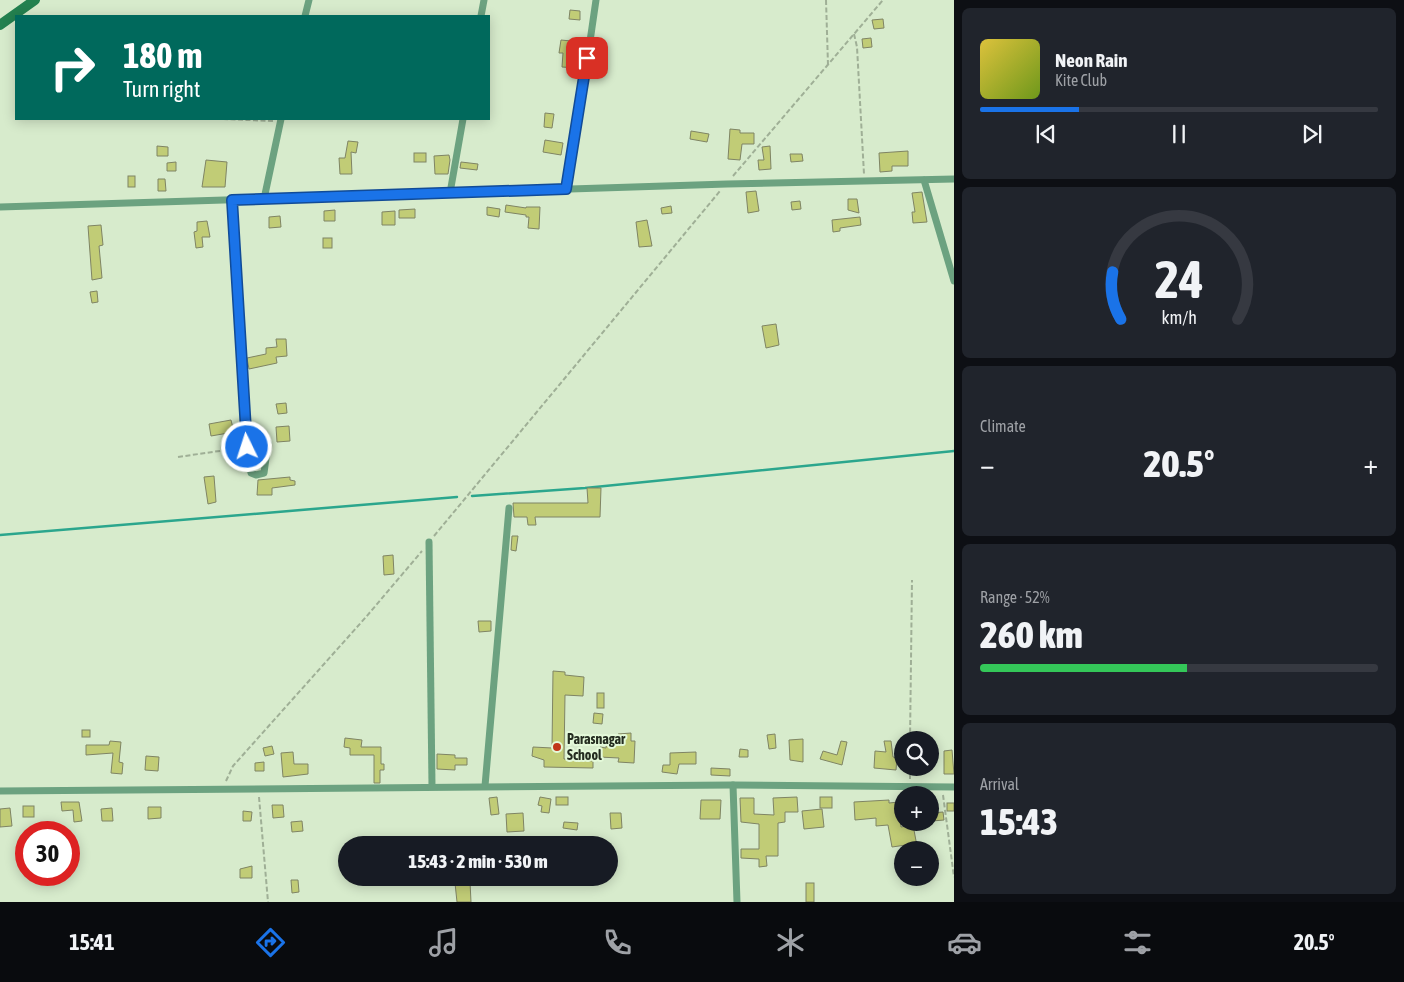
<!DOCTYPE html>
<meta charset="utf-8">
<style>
body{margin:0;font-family:"Asap Condensed",sans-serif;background:#20242c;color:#f1f3f6;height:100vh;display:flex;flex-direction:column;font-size:19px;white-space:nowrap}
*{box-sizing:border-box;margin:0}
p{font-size:16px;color:#9ea1a6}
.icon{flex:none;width:28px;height:28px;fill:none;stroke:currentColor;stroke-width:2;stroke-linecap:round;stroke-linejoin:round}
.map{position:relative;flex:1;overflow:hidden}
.sheet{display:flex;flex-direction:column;gap:8px;padding:8px;background:#0d0f14;width:450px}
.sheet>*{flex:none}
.top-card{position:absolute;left:15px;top:15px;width:475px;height:105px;border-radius:0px;box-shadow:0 2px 12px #0003;background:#00695c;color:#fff;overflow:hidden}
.controls{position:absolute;left:894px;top:731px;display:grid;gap:10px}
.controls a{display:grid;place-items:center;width:45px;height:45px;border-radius:50%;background:#171b24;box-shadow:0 2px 12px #0003;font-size:25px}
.speed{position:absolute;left:15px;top:821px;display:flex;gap:10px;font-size:25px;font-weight:700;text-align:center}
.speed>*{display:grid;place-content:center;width:65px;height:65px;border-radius:50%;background:#171b24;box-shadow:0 2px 12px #0003;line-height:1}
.speed .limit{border:8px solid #d22;background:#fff;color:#111}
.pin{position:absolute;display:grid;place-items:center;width:42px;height:42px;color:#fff;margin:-21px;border-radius:10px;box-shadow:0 2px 8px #0006}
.me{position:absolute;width:55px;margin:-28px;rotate:356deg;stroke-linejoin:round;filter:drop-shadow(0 0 4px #0008)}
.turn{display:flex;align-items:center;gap:18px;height:105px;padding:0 25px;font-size:22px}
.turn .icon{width:65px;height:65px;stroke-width:2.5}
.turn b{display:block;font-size:35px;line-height:42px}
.big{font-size:38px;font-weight:800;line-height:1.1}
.sheet .tile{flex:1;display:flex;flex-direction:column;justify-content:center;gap:8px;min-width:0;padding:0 18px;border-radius:8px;background:#20242c}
.sheet .dial{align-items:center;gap:0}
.dial svg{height:130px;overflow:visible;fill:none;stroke:#363941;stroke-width:7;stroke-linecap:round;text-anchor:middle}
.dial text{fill:#f1f3f6;stroke:none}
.song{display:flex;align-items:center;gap:15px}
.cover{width:60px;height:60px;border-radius:8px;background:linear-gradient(135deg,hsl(50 70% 55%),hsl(80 70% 35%))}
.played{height:5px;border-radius:2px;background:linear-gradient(90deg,#1a73e8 25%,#363941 25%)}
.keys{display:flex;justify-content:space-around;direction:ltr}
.heat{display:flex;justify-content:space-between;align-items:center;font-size:28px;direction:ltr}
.charge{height:8px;border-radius:4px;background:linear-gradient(90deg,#34c759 52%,#363941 0)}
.trip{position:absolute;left:338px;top:836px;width:280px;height:50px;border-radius:25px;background:#171b24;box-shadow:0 2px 12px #0003;font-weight:800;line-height:50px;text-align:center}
.dock{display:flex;height:80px;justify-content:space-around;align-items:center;background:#090b0e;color:#9ea1a6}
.dock .icon{width:35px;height:35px}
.dock .selected{color:#1a73e8}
.dock b{font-size:22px;color:#f1f3f6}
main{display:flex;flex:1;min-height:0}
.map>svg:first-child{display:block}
</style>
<main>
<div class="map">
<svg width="954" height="902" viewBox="0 0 954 902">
<rect width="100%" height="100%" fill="#d7ebcc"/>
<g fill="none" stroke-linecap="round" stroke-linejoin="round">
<g stroke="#2ba68d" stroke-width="2.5">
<path d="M472,496L585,488L954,451"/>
<path d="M0,535L457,497"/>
</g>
</g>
<g fill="#c1cc76" stroke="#7f8464">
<path d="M570,10L580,11V20L569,19Z"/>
<path d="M883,19L884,28L874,29L872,20Z"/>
<path d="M871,38L872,47L863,48L862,39Z"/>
<path d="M561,40L581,42L577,68L562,67L563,53H559Z"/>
<path d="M545,113L554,114L552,128L544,127Z"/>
<path d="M730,129L740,130V133H754V144H742L740,160L728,159Z"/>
<path d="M691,131L709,134L707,142L690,139Z"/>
<path d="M545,140L563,143L561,155L543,152Z"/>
<path d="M348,141L358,142L356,153L351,152L352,174H340L339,158H345Z"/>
<path d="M157,146L168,147V156H157Z"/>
<path d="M770,146L771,169L759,170L758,160H764L762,147Z"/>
<path d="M908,151V166H892V171L880,172L879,153Z"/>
<rect x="414" y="153" width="12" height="9"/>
<path d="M790,154H802L803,161L791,162Z"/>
<path d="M449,155L450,160L448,174H435L434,156Z"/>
<path d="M206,160L227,162L225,187H202Z"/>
<path d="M176,162V171H167V163Z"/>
<path d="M461,162L478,164L477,170L460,168Z"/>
<rect x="128" y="176" width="7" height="11"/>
<path d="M158,179H165L166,191H158Z"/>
<path d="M756,191L759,211L748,213L746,192Z"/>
<path d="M922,192L927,222L913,223L912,212H915L912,193Z"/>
<path d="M848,199H857L859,213L848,210Z"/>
<path d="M800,201L801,209L792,210L791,202Z"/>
<path d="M506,205L526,208V207H540L539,229L528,228L529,217H526V215L505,212Z"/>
<path d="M671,206L672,213L662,214L661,208Z"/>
<path d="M487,207L500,209L499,217L487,215Z"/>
<path d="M415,209V218H399V210Z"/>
<path d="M335,210V221H324V211Z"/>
<path d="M395,211V225H382V212Z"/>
<path d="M280,216L281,227L269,228V217Z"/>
<path d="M860,217L861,225L840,228V231L833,232L832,220Z"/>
<path d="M647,220L652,246L639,247L636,222Z"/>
<path d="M207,221L210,237H202L203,247L196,248L194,232L197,231V222Z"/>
<path d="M101,225L103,245L99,246L102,278L92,280L88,226Z"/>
<rect x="323" y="238" width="9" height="10"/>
<path d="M97,291L98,302L92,303L90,292Z"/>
<path d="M776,324L779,345L766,348L762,326Z"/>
<path d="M276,339H286L287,356L276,357L277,363L249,369L247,358L266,354V348L277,347Z"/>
<path d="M286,403L287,413L278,414L276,404Z"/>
<path d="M231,420L234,432L211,436L209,424Z"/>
<path d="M289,426L290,441L277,442L276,427Z"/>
<path d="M214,476L216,502L208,504L204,477Z"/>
<path d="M290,477V480L295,481V485L272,488V495H257L258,480Z"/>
<path d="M587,488H601L600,517H535L536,525H528L527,517H514L513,503H588Z"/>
<path d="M512,536H518L516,551L511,550Z"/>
<path d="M393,555L394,574L384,575L383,556Z"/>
<path d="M478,621H491V631L479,632Z"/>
<path d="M553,671L565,672V675L584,677L583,696L565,695L564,759L593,761V768L544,767V760L532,756L533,747L552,748Z"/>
<rect x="597" y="693" width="7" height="15"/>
<path d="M594,713L603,714L602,724L593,723Z"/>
<rect x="82" y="730" width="8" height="7"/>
<path d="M631,733V741H635L634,763L618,762L619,758L599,757L600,747L606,748L607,738L618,739V734Z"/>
<path d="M775,734L776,748L769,749L767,735Z"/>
<path d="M345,738L362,740L361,747H381V764H384V770H380V783H374V755H350V748L344,747Z"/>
<path d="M803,739V762L790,760L789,740Z"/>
<path d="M110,741L121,742L119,762L123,763L122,774L111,773L113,753L86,755V745H109Z"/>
<path d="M841,741L847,742L842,765L820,759L823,751L837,755Z"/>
<path d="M884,741H891L893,757L897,758L896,770L874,768L875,751L886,752Z"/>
<path d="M272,746L274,754L265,756L263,748Z"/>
<path d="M740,749L748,750V757H739Z"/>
<path d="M952,750L954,774H944V751Z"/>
<path d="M293,752L294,764H308V774L283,777L281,753Z"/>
<path d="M696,752V764H679L677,774L662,772L663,765H670V753Z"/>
<path d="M437,754L455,755V758H467V765H455V770L437,769Z"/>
<path d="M146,756L159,757L158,771L145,770Z"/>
<path d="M264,762V771H255V763Z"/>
<path d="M711,768L730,769V776L711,775Z"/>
<path d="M497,797L499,814L491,815L489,798Z"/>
<path d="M540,797L551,799L549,813L541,812L542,806L538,805Z"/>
<rect x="556" y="797" width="12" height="8"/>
<path d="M797,797L798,812H785V822L778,823V856H766L767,866L759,867V859L741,858V849H759V824L741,822L740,798H754V814L774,815L773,798Z"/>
<rect x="820" y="797" width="12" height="11"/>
<path d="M701,800H721L720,819H700Z"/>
<path d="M889,800V803L899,802L901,827L913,825L917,846L906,848V845L892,847L888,825L876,826V818L855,820L854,802Z"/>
<path d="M61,802H79L82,821L74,822L73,810L62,811Z"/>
<rect x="947" y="803" width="7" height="8"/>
<path d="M272,805H283L284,817L273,818Z"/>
<rect x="23" y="806" width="11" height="11"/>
<path d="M148,807H161V818L148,819Z"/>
<path d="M10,808L12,826L0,827V809Z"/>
<path d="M112,808L113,821H102L101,809Z"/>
<path d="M822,809L824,827L804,829L802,811Z"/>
<path d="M243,811L252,812L251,821H243Z"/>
<path d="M943,812L944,820L932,821L931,813Z"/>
<path d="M523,813L524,831L507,832L506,814Z"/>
<path d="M610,813H621L622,828L611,829Z"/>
<path d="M302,821L303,831L292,832L291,822Z"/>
<path d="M564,822L578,823L577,830L563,828Z"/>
<path d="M252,866V878H240V869Z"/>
<path d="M291,880H298L299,892L292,893Z"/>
<path d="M470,882L471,902H457L455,883Z"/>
<rect x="806" y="883" width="8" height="19"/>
</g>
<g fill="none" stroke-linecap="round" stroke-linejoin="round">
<g stroke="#9faf96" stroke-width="2" stroke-dasharray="5 2.5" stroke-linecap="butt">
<path d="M826,0L828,65"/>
<path d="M854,34L857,47L864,174"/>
<path d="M223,119L273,121"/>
<path d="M733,176L883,0"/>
<path d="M178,457L240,448"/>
<path d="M434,536L720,191"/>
<path d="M910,740L912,580"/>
<path d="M910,779V768"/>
<path d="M226,781L233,766L366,617L422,551"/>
<path d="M943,795L954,877"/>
<path d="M259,797L268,902"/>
</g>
<g stroke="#6ca280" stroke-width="7">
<path d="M305,16L309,0"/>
<path d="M481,16L484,0"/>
<path d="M924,180L954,281"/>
<path d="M566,189L580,110L596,0"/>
<path d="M450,193L463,119"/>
<path d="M264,199L281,119"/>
<path d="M232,200L247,438L268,443L264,473L256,475L251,473L247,438"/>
<path d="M0,207L727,184L954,179"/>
<path d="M429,542L432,786"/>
<path d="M733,785L737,902"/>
<path d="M485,786L509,508"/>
<path d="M0,791L733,785L954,787"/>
</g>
<path stroke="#23814f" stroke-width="10" d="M0,25L35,0"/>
</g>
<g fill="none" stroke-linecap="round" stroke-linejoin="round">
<g stroke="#114b97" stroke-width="12">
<path id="route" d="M247,447L232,200L566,189L587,58"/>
</g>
<use href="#route" stroke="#1a73e8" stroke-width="9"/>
</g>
<circle fill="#c13619" stroke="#e4f9d9" stroke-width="2" cx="557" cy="747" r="5"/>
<g text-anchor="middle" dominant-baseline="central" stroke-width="4" stroke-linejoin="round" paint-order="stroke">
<g font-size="14" font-weight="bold" fill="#242c20" stroke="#e4f9d9" text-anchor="start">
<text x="567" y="739">Parasnagar<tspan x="567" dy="16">School</tspan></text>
</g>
</g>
</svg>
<div class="controls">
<a><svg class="icon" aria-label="search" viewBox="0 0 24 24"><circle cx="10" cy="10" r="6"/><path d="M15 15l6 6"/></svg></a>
<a>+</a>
<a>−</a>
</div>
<div class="speed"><div class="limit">30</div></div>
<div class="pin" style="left:587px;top:58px;background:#d93025"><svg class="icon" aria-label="arrive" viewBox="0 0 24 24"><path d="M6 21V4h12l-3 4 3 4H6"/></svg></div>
<svg class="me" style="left:247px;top:447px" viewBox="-20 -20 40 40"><circle r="17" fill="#1a73e8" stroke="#fff" stroke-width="3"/><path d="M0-11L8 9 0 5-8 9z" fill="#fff"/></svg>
<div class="trip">15:43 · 2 min · 530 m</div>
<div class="top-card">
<div class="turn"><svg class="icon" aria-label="right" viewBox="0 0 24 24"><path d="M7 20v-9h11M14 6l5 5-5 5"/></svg><div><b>180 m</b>Turn right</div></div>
</div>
</div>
<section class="sheet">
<div class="tile">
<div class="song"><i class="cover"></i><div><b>Neon Rain</b><p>Kite Club</p></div></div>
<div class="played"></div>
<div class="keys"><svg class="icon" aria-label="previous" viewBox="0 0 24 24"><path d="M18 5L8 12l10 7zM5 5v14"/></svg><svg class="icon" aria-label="pause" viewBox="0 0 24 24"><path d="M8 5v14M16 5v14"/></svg><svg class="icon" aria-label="next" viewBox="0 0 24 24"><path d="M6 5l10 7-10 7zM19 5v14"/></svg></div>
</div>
<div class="tile dial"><svg viewBox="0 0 100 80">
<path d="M14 69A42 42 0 1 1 86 69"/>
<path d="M14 69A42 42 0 0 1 9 40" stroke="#1a73e8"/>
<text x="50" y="56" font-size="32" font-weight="700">24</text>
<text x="50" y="72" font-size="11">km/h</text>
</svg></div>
<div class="tile"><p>Climate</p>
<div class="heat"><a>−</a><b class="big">20.5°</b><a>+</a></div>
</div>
<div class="tile"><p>Range · 52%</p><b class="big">260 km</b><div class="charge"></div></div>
<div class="tile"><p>Arrival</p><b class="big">15:43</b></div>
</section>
</main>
<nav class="dock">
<b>15:41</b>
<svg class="icon selected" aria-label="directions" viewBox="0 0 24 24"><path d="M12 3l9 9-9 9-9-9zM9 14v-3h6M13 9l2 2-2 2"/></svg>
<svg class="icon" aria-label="music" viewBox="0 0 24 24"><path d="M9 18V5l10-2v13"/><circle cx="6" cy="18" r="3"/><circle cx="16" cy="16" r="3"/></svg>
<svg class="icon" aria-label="phone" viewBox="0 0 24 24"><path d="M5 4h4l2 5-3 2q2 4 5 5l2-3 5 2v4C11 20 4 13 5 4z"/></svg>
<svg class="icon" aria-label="climate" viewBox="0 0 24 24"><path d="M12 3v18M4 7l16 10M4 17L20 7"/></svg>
<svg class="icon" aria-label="car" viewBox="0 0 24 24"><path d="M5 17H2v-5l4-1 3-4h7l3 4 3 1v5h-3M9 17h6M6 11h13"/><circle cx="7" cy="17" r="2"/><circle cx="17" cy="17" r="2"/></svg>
<svg class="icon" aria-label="filters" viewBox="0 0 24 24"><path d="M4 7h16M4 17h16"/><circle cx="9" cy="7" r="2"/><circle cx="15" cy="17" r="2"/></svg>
<b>20.5°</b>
</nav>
